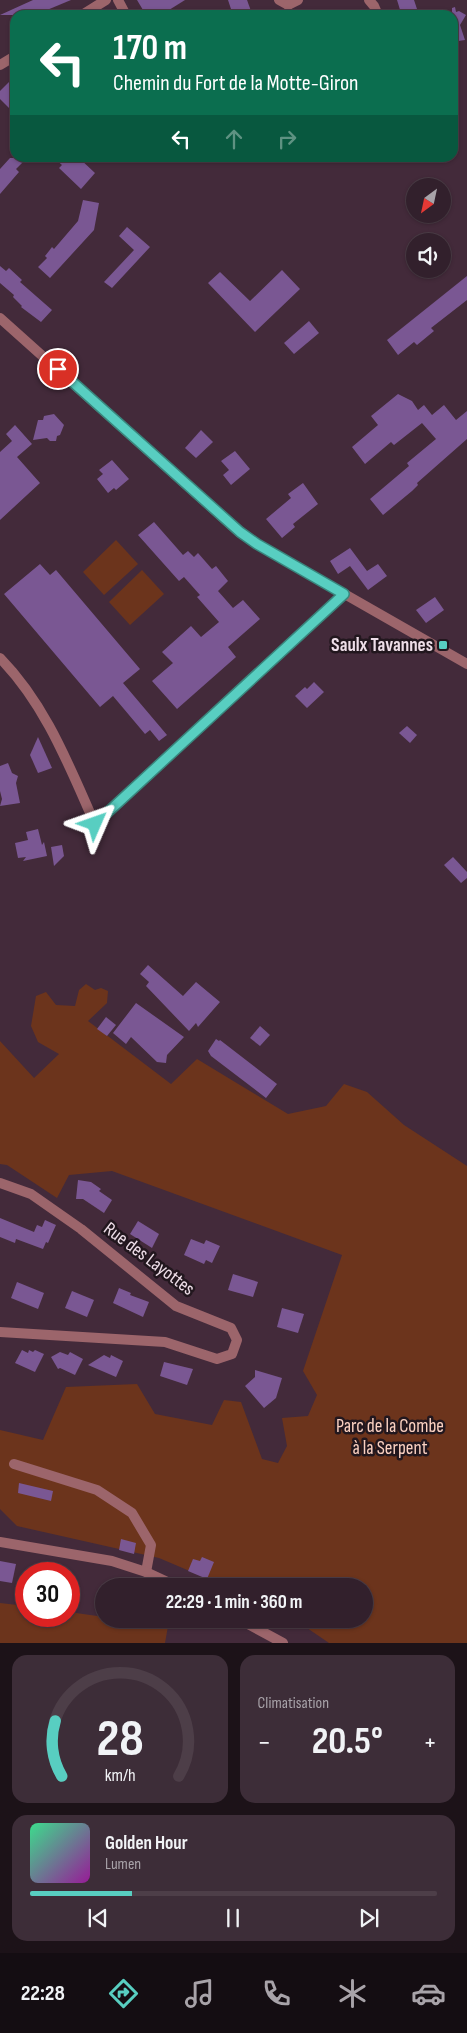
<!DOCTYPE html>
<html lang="fr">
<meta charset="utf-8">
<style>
body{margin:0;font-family:"Sofia Sans Condensed",sans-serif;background:#3d2d38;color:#f1f3f6;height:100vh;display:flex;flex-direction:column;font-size:19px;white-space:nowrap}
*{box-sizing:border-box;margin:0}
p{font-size:16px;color:#a8a3a9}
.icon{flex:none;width:28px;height:28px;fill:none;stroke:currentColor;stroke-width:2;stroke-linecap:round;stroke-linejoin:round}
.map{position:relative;height:1643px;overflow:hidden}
.drawer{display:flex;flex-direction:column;gap:12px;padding:12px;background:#1c1218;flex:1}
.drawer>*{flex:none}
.banner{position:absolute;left:10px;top:10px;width:448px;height:152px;border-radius:15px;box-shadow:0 1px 4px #0004,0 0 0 1px #4d3e48;background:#0b6e4f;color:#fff;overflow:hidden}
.needle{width:32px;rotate:213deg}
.tools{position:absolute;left:406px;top:178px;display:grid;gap:10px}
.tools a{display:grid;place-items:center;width:45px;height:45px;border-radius:50%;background:#32202c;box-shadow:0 1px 4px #0004,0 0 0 1px #4d3e48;font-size:25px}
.speed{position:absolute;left:15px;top:1562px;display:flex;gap:10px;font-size:25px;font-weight:700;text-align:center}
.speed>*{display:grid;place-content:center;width:65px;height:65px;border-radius:50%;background:#32202c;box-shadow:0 1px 4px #0004,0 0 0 1px #4d3e48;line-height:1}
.speed .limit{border:8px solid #d22;background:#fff;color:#111}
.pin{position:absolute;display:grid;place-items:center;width:42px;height:42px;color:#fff;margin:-21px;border:2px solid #fff;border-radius:50%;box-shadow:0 1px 5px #0007}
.me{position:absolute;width:55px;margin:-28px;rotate:47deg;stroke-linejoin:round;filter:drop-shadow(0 0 4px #0008)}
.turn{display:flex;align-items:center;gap:18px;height:105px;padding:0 20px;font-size:22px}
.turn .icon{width:65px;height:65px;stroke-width:2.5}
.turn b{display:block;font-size:35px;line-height:42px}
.lanes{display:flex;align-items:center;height:48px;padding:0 20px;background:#0003;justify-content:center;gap:25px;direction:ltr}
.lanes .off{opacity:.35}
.big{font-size:38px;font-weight:700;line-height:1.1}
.drawer .card{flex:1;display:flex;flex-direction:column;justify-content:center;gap:8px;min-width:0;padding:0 18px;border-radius:15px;background:#3d2d38}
.drawer .dial{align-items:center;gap:0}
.dial svg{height:130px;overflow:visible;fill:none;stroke:#4d3e48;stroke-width:7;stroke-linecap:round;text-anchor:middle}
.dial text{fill:#f1f3f6;stroke:none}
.song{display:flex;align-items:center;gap:15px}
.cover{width:60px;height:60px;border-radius:8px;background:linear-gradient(135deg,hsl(150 70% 55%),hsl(300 70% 35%))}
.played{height:5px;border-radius:2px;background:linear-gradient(90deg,#58cec1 25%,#4d3e48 25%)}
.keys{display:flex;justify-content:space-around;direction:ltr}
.heat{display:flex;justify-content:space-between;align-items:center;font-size:28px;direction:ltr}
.drawer .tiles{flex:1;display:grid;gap:12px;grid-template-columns:1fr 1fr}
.card:last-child{grid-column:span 2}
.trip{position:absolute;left:95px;top:1578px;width:278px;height:50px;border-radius:25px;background:#32202c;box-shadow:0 1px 4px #0004,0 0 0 1px #4d3e48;font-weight:700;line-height:50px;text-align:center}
.tab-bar{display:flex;height:80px;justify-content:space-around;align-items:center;background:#140d12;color:#a8a3a9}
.tab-bar .icon{width:35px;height:35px}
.tab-bar .selected{color:#58cec1}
.tab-bar b{font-size:22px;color:#f1f3f6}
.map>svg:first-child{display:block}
</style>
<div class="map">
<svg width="467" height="1643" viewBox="0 0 467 1643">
<rect width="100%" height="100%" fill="#432a3a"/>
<g fill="#6c341c">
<path d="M116,540L138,564L104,595L83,572Z"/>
<path d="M142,570L164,594L130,625L109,602Z"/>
<path d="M86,984L95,990L101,988L108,991L107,1003L88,1021L171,1084L197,1059L288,1114L326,1106L344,1084L367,1092L404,1125L467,1166V1643H329L294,1619H364V1586H225L159,1558L17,1526L0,1509V1430L43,1440L66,1387L137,1384L155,1414L212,1425L224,1400L241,1402L262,1459L278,1463L287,1446L282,1418L308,1416L317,1395L303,1371L342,1255L112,1171L69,1175L57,1198L7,1165L0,1164V1041L34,1078L59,1054L38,1042L31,1026L36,996L46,992L56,1005L75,1006L79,990Z"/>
<path d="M0,1603L26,1606V1616H69V1612L104,1617V1619H118L168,1626L165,1643H0Z"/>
</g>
<g fill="#7a5793">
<path d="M33,0H71L35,15H0Z"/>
<path d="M137,0H185L161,15H146Z"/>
<path d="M228,0H247L251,11L233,15Z"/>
<path d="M397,0H414L417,9L401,13Z"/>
<path d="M455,7L456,12L459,11L466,15L460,25L465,40L452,42V8Z"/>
<path d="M15,76V114L0,99V91Z"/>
<path d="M10,158H27L16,169L19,172L0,194V169Z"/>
<path d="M54,158H79L95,173L81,189L59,168L62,165Z"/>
<path d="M83,200L99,203L94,230L50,278L38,267L47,258L45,256L49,251L52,247L54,249L78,221Z"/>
<path d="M127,227L150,247L112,288L104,282L134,250L119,236Z"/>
<path d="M0,266L6,271L9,268L22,280L20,282L52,310L41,322L21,307L22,306L13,297L14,295L0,283Z"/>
<path d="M282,270L300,289L255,332L208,283L220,272L250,301Z"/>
<path d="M467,276V300L431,328L434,331L417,345L414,342L398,355L387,340Z"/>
<path d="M309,321L319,333L294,354L284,343Z"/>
<path d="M398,394L412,401L418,410L424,405L432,415L444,405L456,420L467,411V439L417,483L418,485L412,491L383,515L370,499L409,466L407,463L436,439L422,423L394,445L391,442L365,464L352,447L378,425L371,416Z"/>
<path d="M54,414L64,425L60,435L57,436L56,441H50L47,438L33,440L38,420H43L44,416Z"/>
<path d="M15,425L32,444L17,457L40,483L0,520V452L12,441L6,434Z"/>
<path d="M201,430L213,442L196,458L185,448Z"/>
<path d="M235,451L250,469L231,485L223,475L229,470L221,461Z"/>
<path d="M112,460L129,479L116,490L114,488L108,493L97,479L103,474L99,470Z"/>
<path d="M303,483L318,504L293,524L295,527L282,538L266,519L291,498L288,494Z"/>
<path d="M154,522L183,555L188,551L194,557L198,553L212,569L216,566L228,581L218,591L233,608L243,600L260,619L228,647L236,657L177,709L152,681L173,663L162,652L191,626L201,637L219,622L197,597L200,595L184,577L179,581L138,535Z"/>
<path d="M350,548L367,571L378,564L387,576L368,590L350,566L338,574L330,561Z"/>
<path d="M40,564L50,575L56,570L140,669L123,683L167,735L159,741L150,730L145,734L113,696L100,707L4,594Z"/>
<path d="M435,597L444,610L426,623L416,610Z"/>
<path d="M314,682L324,692L307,708L295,696L305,687L307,689Z"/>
<path d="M407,726L417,735L410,743L399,733Z"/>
<path d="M38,737L52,768L38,773L30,755Z"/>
<path d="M8,763L12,773L18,776L16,783L20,803L0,806L2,799L0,791V766Z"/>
<path d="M38,829L42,845L44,842L47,856L23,861L26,857L18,858L15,843L28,840L26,832Z"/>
<path d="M62,845L64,856L54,866L51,847Z"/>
<path d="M453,857L467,872V878L461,883L444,865Z"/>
<path d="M148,965L183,996L196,982L220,1002L198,1027L196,1023L189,1031L146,986L149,982L140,974Z"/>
<path d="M136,1003L184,1037L167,1055L166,1063L157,1062L131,1037L126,1044L113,1033Z"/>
<path d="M106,1017L116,1025L107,1036L97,1029Z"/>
<path d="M260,1026L270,1035L260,1046L250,1038Z"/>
<path d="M216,1039L219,1041L220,1040L277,1084L266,1098L211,1056L208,1051Z"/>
<path d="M78,1180L91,1182L101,1189L99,1191L112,1200L104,1213L83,1199H76Z"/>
<path d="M0,1218L34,1232L37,1225L42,1227L45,1220L56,1225L48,1243L46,1242L43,1249L16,1239L15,1243L0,1237Z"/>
<path d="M138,1221L159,1234L152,1248L130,1234Z"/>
<path d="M191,1239L204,1244L206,1240L220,1246L212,1263L206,1260L204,1264L184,1255Z"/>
<path d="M233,1274L258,1282L253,1297L228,1290Z"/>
<path d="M17,1282L44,1293L38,1309L11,1298Z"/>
<path d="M119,1288L131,1293L130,1295L149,1302L143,1317L113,1303Z"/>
<path d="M72,1291L94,1300L87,1317L65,1308Z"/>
<path d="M282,1308L304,1314L298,1333L277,1327Z"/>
<path d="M22,1350L28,1353L29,1350L33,1352L35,1350L44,1354L35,1372L15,1363Z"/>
<path d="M60,1352L68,1355L70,1352L83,1359L75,1375L60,1368L58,1369L51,1357Z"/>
<path d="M104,1355L110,1358L111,1355L123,1361L116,1377L88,1365Z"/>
<path d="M164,1362L193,1369L187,1385L160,1376Z"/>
<path d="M255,1370L282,1378L276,1398L264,1408L245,1386L255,1377Z"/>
<path d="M19,1483L53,1491L51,1501L18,1493Z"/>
<path d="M121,1539L136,1543L134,1554L119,1550Z"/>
<path d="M202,1557L214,1562L207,1579L188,1571L193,1559L200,1561Z"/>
<path d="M0,1561L16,1564L12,1583L0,1581Z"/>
</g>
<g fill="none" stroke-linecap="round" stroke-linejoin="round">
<g stroke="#9c656b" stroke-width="10">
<path d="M118,0L126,15"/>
<path d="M279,0L288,5"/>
<path d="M369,0L374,6L378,15"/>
<path d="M288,5L298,0"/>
<path d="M82,15L106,0"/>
<path d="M0,65L15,56"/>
<path d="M0,318L239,532L257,544L467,664"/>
<path d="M0,658C46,705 69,766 95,824L344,594"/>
<path d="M0,1183L31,1194L81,1229L176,1306L231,1328L237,1340L232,1354L217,1359L165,1342L0,1332"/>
<path d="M14,1464L97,1490L132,1513L151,1545L146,1572"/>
<path d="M0,1542L112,1561L146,1572L176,1586"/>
<path d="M239,1619L283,1643"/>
</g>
</g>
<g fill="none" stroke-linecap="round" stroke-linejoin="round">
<g stroke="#39867d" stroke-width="12">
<path id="route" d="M58,369L240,532L257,544L344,594L95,824"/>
</g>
<use href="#route" stroke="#58cec1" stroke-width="9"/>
</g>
<rect fill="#58cec1" stroke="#22171e" stroke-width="2" x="438" y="640" width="10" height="10" rx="2.5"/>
<g text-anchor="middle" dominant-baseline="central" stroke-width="5" stroke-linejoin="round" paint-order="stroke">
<g font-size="19" font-weight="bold" fill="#eedee8" stroke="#22171e" text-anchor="end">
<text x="433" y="645">Saulx Tavannes</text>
</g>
<g font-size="19" fill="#eedee8" stroke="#22171e">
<text transform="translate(149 1259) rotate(37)">Rue des Layottes</text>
</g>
<g font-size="19" fill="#fbd1c1" stroke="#22171e">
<text x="390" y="1426">Parc de la Combe<tspan x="390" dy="22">à la Serpent</tspan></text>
</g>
</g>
</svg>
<div class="tools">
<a><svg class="needle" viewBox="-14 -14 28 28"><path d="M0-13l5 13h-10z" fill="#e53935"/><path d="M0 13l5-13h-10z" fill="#a8a3a9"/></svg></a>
<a><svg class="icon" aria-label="sound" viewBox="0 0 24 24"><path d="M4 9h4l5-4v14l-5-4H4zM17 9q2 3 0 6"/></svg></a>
</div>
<div class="speed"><div class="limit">30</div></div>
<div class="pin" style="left:58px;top:369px;background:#d93025"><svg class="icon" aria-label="arrive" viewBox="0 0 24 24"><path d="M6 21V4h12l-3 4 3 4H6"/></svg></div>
<svg class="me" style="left:95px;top:824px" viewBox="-20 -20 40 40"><path d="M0-17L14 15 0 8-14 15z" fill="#58cec1" stroke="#fff" stroke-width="4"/></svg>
<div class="trip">22:29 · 1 min · 360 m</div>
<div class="banner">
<div class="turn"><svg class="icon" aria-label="left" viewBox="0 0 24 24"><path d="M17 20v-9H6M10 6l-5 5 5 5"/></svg><div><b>170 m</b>Chemin du Fort de la Motte-Giron</div></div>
<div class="lanes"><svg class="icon" aria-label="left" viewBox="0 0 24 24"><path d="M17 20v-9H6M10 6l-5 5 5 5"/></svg><svg class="icon off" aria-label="ahead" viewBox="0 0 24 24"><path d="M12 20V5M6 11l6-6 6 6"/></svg><svg class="icon off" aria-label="right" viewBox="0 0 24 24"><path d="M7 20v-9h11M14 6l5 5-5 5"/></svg></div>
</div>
</div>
<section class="drawer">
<div class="tiles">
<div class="card dial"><svg viewBox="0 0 100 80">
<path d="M14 69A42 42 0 1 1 86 69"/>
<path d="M14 69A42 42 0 0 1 10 35" stroke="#58cec1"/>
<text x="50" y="56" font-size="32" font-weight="700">28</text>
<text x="50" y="72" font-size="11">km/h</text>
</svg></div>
<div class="card"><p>Climatisation</p>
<div class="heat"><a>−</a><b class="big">20.5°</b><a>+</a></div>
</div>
<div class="card">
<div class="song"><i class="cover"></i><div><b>Golden Hour</b><p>Lumen</p></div></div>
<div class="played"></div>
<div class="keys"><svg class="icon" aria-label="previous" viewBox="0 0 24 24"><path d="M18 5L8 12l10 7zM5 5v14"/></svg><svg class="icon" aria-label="pause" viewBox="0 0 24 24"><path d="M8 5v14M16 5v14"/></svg><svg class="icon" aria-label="next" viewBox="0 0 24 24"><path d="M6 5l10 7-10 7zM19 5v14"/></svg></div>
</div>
</div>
</section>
<nav class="tab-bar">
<b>22:28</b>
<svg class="icon selected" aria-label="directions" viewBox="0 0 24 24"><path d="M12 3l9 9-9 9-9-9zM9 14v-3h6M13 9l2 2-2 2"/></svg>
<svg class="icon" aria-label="music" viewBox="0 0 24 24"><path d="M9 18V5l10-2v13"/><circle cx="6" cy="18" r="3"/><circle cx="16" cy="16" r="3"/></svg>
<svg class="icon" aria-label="phone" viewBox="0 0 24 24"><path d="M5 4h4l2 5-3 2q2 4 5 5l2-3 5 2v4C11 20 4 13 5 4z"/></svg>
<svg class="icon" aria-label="climate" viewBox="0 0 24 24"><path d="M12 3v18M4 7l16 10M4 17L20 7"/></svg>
<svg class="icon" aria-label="car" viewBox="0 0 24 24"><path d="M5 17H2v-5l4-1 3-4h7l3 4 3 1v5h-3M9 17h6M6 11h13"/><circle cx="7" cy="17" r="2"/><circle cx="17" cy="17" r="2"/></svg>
</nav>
